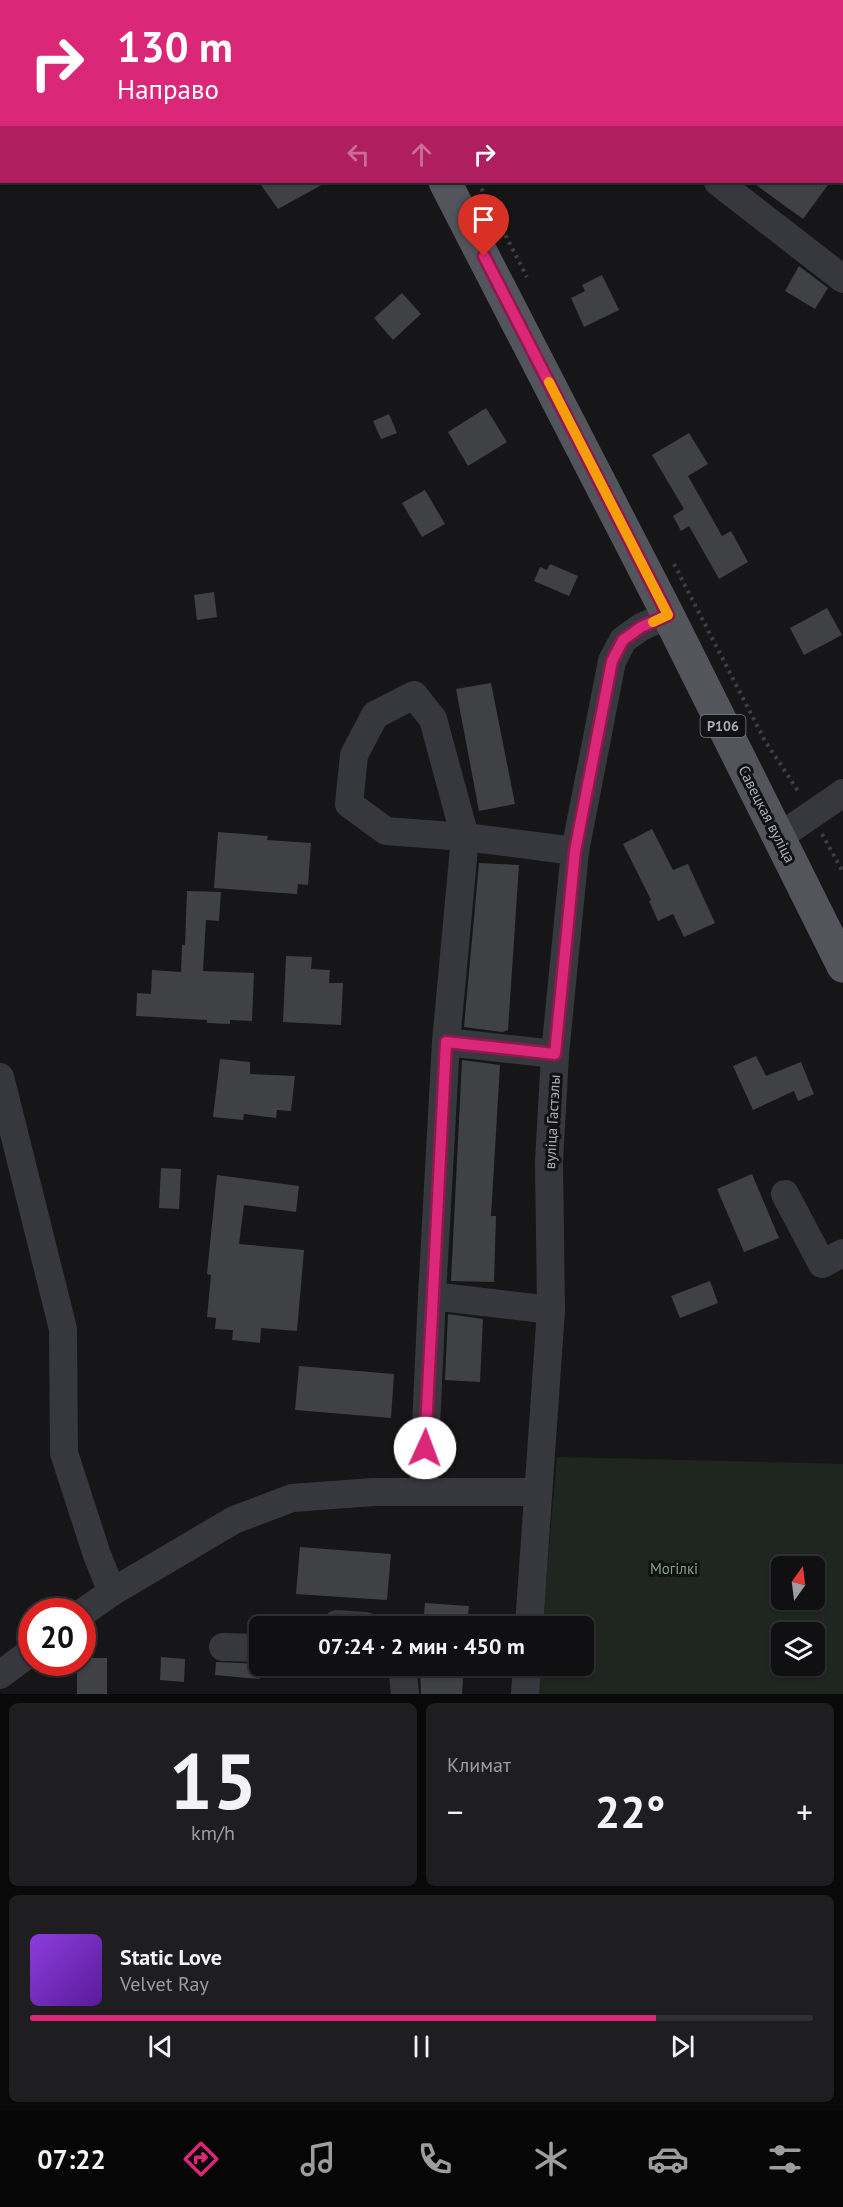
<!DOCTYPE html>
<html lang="ru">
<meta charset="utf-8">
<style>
body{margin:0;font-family:"PT Sans",sans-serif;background:#1e1e20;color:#f1f3f6;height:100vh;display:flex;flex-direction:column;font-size:22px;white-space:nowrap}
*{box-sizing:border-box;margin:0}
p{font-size:20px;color:#9c9d9f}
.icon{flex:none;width:33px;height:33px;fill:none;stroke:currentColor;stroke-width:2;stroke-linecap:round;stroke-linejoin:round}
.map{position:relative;height:1694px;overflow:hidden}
.drawer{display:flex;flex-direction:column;gap:9px;padding:9px;background:#09090a;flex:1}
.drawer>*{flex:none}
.banner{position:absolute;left:0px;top:0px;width:843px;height:183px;box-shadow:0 2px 4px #0004,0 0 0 2px #303032;background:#db2777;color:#fff;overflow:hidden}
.needle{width:39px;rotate:14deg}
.controls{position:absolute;left:771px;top:1556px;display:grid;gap:12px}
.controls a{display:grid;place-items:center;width:54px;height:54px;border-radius:9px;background:#101012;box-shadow:0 2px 4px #0004,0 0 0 2px #303032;font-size:30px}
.speed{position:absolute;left:18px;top:1598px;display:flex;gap:12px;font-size:30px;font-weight:700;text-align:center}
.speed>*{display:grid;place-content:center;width:78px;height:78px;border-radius:50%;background:#101012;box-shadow:0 2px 4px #0004,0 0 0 2px #303032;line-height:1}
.speed .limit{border:9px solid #d22;background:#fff;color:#111}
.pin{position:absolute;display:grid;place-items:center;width:51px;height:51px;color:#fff;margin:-62px -26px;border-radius:50% 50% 50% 0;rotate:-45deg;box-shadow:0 0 6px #0007}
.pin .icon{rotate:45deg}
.me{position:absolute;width:66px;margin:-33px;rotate:2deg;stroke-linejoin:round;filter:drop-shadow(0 0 4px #0008)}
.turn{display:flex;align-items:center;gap:21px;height:126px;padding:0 18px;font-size:27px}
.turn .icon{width:78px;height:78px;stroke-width:2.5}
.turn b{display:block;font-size:42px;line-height:51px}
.lanes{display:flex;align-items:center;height:57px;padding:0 18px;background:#0003;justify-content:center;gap:30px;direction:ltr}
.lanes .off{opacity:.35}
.big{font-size:45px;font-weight:600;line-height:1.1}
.drawer .card{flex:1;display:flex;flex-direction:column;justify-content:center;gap:9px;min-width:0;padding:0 21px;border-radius:9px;background:#1e1e20}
.drawer .dial{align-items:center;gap:0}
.dial b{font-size:78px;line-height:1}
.song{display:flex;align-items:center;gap:18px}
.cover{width:72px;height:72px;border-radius:9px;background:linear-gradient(135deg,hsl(270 70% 55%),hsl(270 70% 35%))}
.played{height:6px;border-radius:3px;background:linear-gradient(90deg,#db2777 80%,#303032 80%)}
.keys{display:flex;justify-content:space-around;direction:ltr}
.heat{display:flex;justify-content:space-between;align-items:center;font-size:33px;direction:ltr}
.drawer .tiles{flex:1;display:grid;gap:9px;grid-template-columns:1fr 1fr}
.card:last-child{grid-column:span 2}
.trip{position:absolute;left:249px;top:1616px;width:345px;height:60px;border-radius:9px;background:#101012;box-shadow:0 2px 4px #0004,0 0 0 2px #303032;font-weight:600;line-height:60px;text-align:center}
.tab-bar{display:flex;height:96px;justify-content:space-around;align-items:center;background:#060607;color:#9c9d9f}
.tab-bar .icon{width:42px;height:42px}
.tab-bar .current{color:#db2777}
.tab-bar b{font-size:27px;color:#f1f3f6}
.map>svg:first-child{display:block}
</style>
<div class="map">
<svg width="843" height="1694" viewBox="0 0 843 1694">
<rect width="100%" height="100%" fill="#161618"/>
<path fill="#1e261f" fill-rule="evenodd" d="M557,1457L843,1464V1694H537L539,1665H584V1626H542ZM782,1566H814V1599H782ZM782,1632H814V1665H782Z"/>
<g fill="#404145">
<path d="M259,182H327L278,209Z"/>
<path d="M752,182H830L803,219Z"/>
<path d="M799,266L828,288L815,309L785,291Z"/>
<path d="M602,275L619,310L584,327L571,298L585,291L582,285Z"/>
<path d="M402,293L421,314L393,340L374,318Z"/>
<path d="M486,408L507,442L468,466L448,432Z"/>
<path d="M389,414L397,433L381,439L373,421Z"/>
<path d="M689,433L708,464L688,476L722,536L731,531L748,562L719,579L689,526L681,531L673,516L684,509L652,455Z"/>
<path d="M425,490L445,524L422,537L402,503Z"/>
<path d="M550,564L578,576L569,596L534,581L540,567L547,570Z"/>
<path d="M214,592L217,617L197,620L194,595Z"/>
<path d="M827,608L842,635L804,655L790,628Z"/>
<path d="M491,683L515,804L479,811L456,689Z"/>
<path d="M652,829L673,870L688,864L715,923L684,937L673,914L658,921L649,901L651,900L623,844Z"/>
<path d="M218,832L268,836L267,840L311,843L308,885L298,884L297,894L214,888Z"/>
<path d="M479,863L519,865L508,1030L502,1032L464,1027Z"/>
<path d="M187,891L221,892L219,921L206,920L203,971L254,973L252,1021L230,1020V1024L207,1023V1020L136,1016L137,993L151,994L152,970L181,972L182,945H185Z"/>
<path d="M286,956L312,957L311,969L330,970L329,983H343L341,1025L283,1022Z"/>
<path d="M756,1056L766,1076L801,1062L814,1094L798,1101L794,1091L753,1110L733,1066Z"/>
<path d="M220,1059L250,1062V1074L295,1076L291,1111L277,1110L276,1118L244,1114L243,1120L213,1117Z"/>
<path d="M462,1060L500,1065L491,1216H496L494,1282L451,1281Z"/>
<path d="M161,1168L181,1169L179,1209L159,1208Z"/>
<path d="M752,1174L779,1238L744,1252L717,1189Z"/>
<path d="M217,1175L299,1186L296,1212L244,1205L239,1244L304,1250L297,1331L261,1328L260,1343L232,1340L233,1330L215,1329L216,1318L207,1317L211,1275L207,1274Z"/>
<path d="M710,1281L718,1303L680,1318L671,1296Z"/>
<path d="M448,1314L483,1319L480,1382L445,1380Z"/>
<path d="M299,1366L394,1374L391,1418L295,1410Z"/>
<path d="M300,1547L391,1554L387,1600L296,1594Z"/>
<path d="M425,1603L469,1606L467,1626H423Z"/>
<path d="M161,1657L185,1659L184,1682L160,1680Z"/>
<path d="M82,1658H107V1694H77V1662H82Z"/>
<path d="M216,1662L260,1664V1679L215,1675Z"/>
<path d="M420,1665H464L462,1694H421Z"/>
</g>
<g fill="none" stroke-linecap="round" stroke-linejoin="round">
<g stroke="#3d3f44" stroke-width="4" stroke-dasharray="3 4.5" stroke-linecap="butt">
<path d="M386,0L387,2"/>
<path d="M478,182L527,277"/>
<path d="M674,564L765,741L800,794"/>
<path d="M822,834L843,872"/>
</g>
<g stroke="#37383d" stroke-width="28">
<path d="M0,157H2"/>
<path d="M718,182L843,279"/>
<path d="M779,837L843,793"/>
<path d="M446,1042L555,1054"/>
<path d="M0,1077L63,1329L64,1453L97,1555L112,1592"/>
<path d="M785,1194L822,1264L843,1253"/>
<path d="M432,1296L551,1310"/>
<path d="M423,1492L432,1296L446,1042L465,837L386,831L349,804L354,755L375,715L414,695L433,719L465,837L575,851"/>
<path d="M82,1613L112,1592L234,1520L292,1498L374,1492H537"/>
<path d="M337,1626V1624L366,1626"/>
<path d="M529,1626L551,1310L549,1162L555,1054L575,851L612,661L623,640L641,627L668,615"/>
<path d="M223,1647L260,1648"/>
<path d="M402,1665L405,1694"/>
<path d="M0,1675L32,1651"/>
<path d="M525,1694L527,1665"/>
</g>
<g stroke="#53555c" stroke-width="33">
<path d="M351,0V2"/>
<path d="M445,182L668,615L843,966"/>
</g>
</g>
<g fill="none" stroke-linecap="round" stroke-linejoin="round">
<g stroke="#8e194d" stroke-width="15">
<path id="route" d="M425,1448L446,1042L555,1054L575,851L612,661L623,640L641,627L668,615L484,256"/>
</g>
<use href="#route" stroke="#db2777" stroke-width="10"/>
<path stroke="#f59e0b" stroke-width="10" d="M549,382L668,615L653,622"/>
</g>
<g text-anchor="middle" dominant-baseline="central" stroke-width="6" stroke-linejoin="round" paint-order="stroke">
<rect fill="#111113" stroke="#7b7e86" stroke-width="1.5" x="700.5" y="715" width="45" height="22" rx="4.5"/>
<g font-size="14" font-weight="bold" fill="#a8adb8">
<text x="723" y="726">Р106</text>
</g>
<g font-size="15" fill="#a8adb8" stroke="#111113">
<text transform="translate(767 814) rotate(63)">Савецкая вуліца</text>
<text transform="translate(552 1122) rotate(-87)">вуліца Гастэлы</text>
</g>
<g font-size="15" fill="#7fa381" stroke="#111113">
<text x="674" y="1568">Могілкі</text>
</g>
</g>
</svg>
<div class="controls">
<a><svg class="needle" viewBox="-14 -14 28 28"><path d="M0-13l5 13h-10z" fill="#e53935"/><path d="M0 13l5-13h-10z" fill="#9c9d9f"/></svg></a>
<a><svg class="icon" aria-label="layers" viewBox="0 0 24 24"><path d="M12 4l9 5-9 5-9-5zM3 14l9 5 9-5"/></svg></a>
</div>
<div class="speed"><div class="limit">20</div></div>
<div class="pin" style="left:484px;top:256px;background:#d93025"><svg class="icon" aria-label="arrive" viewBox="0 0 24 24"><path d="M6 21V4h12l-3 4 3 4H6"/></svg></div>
<svg class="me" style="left:425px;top:1448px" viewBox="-20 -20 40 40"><circle r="19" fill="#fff"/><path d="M0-13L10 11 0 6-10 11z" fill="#db2777"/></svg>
<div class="trip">07:24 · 2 мин · 450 m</div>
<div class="banner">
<div class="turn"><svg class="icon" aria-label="right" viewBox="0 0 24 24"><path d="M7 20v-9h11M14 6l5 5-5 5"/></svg><div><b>130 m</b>Направо</div></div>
<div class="lanes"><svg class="icon off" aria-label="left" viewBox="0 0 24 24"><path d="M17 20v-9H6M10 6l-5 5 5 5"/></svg><svg class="icon off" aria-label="ahead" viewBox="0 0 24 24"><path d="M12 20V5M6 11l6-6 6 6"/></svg><svg class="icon" aria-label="right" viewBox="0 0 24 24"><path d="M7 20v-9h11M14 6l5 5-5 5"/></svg></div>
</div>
</div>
<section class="drawer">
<div class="tiles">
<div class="card dial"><b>15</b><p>km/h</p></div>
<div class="card"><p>Климат</p>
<div class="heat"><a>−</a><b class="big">22°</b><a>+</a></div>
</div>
<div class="card">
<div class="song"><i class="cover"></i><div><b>Static Love</b><p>Velvet Ray</p></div></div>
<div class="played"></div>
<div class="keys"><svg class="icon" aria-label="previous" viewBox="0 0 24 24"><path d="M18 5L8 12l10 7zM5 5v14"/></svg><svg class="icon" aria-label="pause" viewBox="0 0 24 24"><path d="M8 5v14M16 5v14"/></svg><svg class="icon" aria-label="next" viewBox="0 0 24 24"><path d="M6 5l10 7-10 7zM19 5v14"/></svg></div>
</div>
</div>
</section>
<nav class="tab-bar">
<b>07:22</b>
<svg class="icon current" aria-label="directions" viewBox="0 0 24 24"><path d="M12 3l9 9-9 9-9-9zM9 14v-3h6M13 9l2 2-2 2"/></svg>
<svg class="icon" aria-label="music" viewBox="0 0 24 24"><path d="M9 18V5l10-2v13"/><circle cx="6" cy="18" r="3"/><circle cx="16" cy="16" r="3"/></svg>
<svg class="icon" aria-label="phone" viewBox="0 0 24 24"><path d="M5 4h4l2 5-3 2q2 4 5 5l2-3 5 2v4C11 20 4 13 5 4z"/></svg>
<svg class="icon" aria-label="climate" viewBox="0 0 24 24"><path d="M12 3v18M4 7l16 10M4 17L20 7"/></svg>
<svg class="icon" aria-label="car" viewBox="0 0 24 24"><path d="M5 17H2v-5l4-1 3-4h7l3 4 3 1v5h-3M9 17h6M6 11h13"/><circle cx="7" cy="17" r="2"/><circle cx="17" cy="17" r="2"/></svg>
<svg class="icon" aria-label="filters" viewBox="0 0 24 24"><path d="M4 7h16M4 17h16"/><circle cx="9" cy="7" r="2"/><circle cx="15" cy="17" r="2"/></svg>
</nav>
